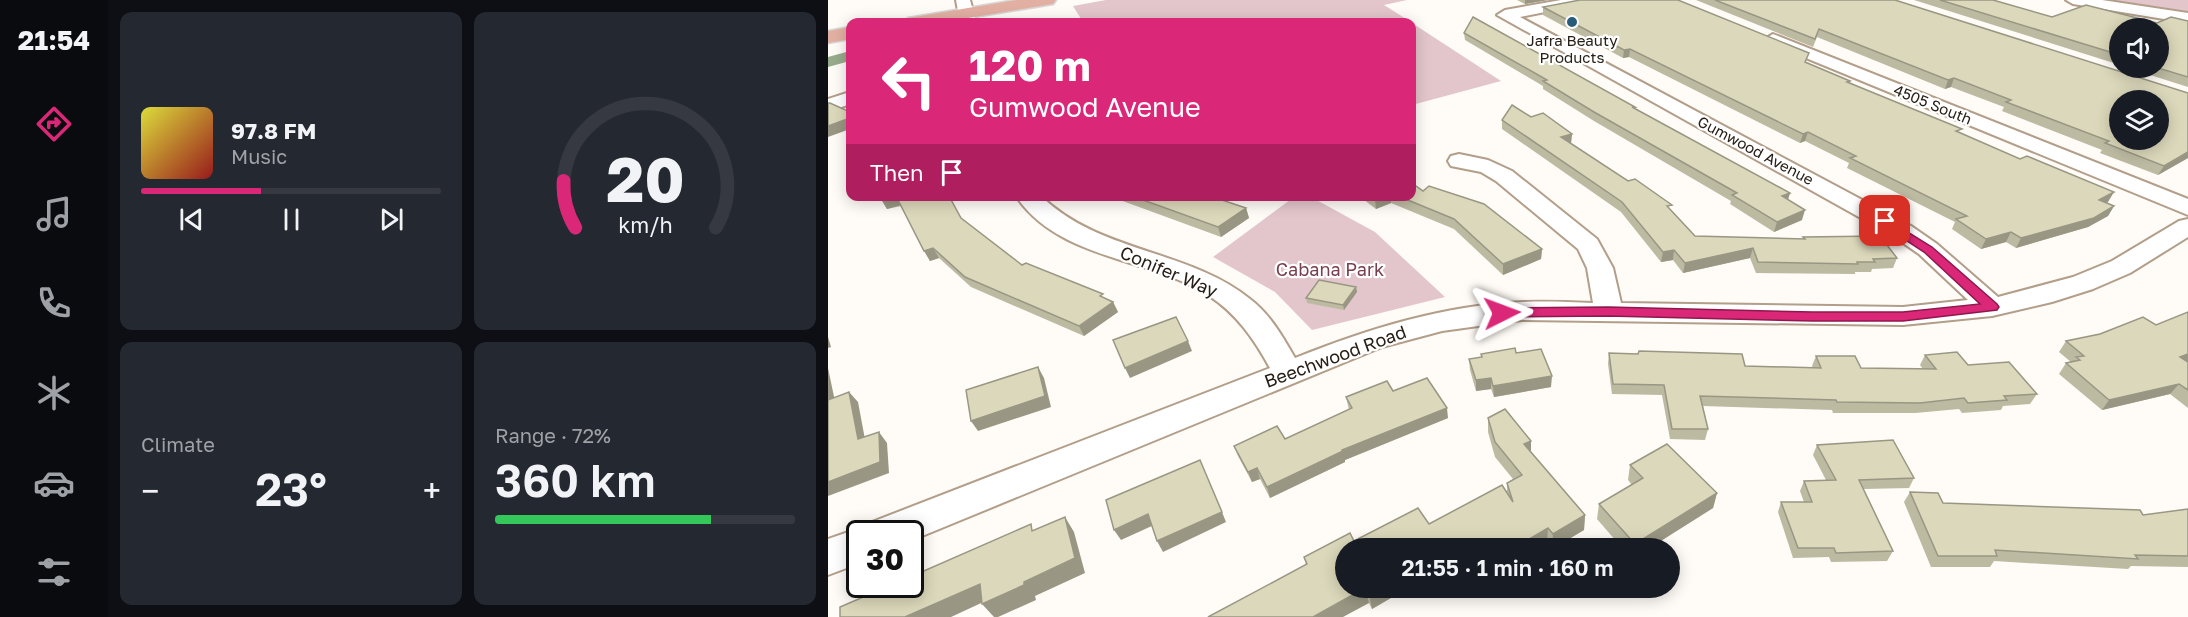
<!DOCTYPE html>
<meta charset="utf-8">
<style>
body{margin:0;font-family:"Golos Text",sans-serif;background:#242831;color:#f1f3f6;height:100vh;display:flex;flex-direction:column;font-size:22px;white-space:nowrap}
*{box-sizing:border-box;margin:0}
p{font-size:20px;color:#9ea1a6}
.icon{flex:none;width:33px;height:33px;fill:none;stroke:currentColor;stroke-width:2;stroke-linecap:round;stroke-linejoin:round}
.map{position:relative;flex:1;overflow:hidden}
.drawer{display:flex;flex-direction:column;gap:12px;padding:12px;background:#0d0f14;width:720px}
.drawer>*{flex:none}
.top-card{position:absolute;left:18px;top:18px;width:570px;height:183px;border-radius:12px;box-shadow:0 3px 15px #0003;background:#db2777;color:#fff;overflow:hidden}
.fabs{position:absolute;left:1281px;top:18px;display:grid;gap:12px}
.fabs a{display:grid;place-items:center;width:60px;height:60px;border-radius:50%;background:#171b24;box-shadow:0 3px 15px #0003;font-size:30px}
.speed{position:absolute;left:18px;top:520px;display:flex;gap:12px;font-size:30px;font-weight:700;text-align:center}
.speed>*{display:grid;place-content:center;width:78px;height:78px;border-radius:50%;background:#171b24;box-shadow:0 3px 15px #0003;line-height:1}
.speed .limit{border:3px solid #111;border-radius:9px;background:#fff;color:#111}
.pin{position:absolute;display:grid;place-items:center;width:51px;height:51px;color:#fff;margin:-26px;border-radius:12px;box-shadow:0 3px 9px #0006}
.me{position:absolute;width:66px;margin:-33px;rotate:87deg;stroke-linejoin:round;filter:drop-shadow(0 0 4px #0008)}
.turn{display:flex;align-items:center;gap:21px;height:126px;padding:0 24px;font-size:27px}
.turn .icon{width:78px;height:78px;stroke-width:2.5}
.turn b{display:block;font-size:42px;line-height:51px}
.then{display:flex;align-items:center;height:57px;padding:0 24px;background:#0003;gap:12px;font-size:22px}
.big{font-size:45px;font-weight:600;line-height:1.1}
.drawer .card{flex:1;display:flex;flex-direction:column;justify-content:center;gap:9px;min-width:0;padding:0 21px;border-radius:12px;background:#242831}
.drawer .dial{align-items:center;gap:0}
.dial svg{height:156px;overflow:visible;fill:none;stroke:#363941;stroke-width:7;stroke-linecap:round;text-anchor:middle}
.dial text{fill:#f1f3f6;stroke:none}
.song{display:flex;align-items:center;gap:18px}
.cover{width:72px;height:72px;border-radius:9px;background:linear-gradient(135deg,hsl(60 70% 55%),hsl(0 70% 35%))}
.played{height:6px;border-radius:3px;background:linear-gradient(90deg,#db2777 40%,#363941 40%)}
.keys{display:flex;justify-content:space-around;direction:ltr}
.heat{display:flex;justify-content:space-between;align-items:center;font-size:33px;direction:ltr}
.charge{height:9px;border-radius:4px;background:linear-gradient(90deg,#34c759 72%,#363941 0)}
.drawer .tiles{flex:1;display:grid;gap:12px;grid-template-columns:repeat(2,1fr)}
.trip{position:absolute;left:507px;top:538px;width:345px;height:60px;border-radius:30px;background:#171b24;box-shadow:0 3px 15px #0003;font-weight:600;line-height:60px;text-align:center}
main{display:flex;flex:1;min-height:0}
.tab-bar{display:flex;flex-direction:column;width:108px;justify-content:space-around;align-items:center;background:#090b0e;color:#9ea1a6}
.tab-bar .icon{width:42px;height:42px}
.tab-bar .selected{color:#db2777}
.tab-bar b{font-size:27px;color:#f1f3f6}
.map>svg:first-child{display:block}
</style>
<main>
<nav class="tab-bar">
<b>21:54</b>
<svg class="icon selected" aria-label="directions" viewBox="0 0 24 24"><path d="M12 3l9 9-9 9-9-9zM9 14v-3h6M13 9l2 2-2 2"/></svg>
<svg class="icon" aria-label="music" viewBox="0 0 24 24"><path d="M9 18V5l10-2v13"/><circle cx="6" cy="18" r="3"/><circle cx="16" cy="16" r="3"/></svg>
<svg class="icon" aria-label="phone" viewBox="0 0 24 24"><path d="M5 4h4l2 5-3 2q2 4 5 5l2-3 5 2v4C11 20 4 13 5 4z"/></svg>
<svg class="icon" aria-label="climate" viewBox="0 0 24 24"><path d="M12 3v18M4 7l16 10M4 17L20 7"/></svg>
<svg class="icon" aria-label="car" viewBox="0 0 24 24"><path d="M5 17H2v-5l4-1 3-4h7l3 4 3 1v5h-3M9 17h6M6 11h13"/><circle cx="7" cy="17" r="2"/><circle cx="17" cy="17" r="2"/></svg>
<svg class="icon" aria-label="filters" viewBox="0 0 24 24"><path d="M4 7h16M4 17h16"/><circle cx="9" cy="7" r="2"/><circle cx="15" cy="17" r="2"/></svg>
</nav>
<section class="drawer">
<div class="tiles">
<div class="card">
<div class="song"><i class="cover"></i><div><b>97.8 FM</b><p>Music</p></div></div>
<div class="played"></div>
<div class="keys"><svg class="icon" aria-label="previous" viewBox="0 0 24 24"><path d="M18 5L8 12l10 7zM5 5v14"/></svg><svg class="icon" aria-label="pause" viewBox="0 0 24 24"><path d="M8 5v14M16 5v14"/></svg><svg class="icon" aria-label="next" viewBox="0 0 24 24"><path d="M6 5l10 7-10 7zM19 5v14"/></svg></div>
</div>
<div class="card dial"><svg viewBox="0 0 100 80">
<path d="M14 69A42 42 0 1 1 86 69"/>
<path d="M14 69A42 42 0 0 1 8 45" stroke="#db2777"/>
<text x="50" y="56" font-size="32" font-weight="700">20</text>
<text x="50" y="72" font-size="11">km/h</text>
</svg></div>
<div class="card"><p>Climate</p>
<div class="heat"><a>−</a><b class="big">23°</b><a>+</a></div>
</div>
<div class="card"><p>Range · 72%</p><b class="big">360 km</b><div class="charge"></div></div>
</div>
</section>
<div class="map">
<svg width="1360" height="617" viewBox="0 0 1360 617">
<rect width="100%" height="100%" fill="#fffbf6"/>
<g fill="#e3c6cc">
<path d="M278,0H579L556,5L583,22H255L245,6Z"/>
<path d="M1281,0H1360V12Z"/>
<path d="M584,23L673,81L584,105Z"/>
<path d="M466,197H483L547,232L617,297L484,330L447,292L385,257Z"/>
</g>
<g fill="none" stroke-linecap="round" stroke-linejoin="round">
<path fill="#97ac8b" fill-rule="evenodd" d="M22,51V61L0,67V57Z"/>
<g stroke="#b29e89" stroke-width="4">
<g id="minor">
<path d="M128,0H142L148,22H132Z"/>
<path d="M733,0H764L757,4L692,17L1083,226L1109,244L1170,297L1245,277L1284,261L1351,221L1360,219V237L1302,273L1265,289L1224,302L1164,316L1075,325L694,320L614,331L554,347L82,541V534H32V563L0,575V539L32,528L40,531L44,522L442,368C426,339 409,314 380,295C320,257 231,260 188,196H213C271,253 360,249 422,299C442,314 455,337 467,358C540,329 616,305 695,302C718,301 742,302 765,303L759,268L750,249L668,181L653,172L623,166L620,161L623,156L631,154L660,160L684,171L769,239L785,268L793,303L1075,307L1140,300L1091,254L1065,236L669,15L677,10Z"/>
<path d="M1238,0H1274L1360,13V23L1245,4Z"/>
<path d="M945,34L1360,199V215L939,42L937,39Z"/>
<path d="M22,92V104L0,112V99Z"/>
</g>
</g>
<g stroke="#d8d7d5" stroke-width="3">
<g id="major">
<path d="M188,0H228L225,4L219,5L116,22H77L80,18Z"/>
<path d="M22,27V39L0,43V31Z"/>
</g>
</g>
<use href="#minor" fill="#fff" fill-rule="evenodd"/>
<use href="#major" fill="#e2b0a3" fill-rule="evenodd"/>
</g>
<g fill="#bcbaa1">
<path d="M689,0H720L697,4Z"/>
<path d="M868,0H1067L1360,158L1330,175L1272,153L1274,150L1174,111L1176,107L1123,87L1117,89L989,37L985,47Z"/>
<path d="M1086,0H1165L1224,17L1329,23L1360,21V87L1300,68H1330L1292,28V65Z"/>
<path d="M715,7L978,62L1280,202L1278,203L1286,206L1280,216L1260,227L1188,248L1178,242L1153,249L1124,229L1127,222L1019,168L1021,163L977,141L972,143L801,57L795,58L715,15Z"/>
<path d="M636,33L807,107V109L962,193L960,200L974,220L946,232L902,204L903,201L766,121L715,89V86L637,40Z"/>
<path d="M703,117L744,134L743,143H742L843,211L867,236L974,239L975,237L1069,258L1065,268L1044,269L1043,272H1027V274L928,273L922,258L855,273L845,260L833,262L793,212L674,129V120Z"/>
<path d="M595,191L714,249L713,259L675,275L626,229L563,203L548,209L531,196H584Z"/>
<path d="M281,196H382L418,208L421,218L393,237Z"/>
<path d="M53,199L133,218L194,265L285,302L290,312L256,336L143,287L111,258L102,261L73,206L59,209Z"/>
<path d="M528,287L529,292L516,310L479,303L478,298Z"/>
<path d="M1360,312V361L1359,362H1360V408L1342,394L1274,410L1231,374L1238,363L1243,362L1231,352L1238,341L1328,325Z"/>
<path d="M781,353L917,366L985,368L984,366L988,356L1033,368L1095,369L1092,365L1097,355L1140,365L1209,394L1202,404L1175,406L1173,410L1134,413L1131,409L1087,413H1005L1004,410L875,406L880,429L877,440L842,439L834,395L784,394L780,364Z"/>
<path d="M653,354L723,387L666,397L663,389L648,391L642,370L641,359L654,357Z"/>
<path d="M565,391L620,418L517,460V462L442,498L432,479L424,482L410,456L406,446L457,439L521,410L518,397Z"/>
<path d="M660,418L703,441V453L757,515L756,530L724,549L719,543L709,549H518L580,588L544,609L541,603L478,565L476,557L526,541L601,524L679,493V483L685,479L667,457L660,432Z"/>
<path d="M989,445L1086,478L1081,488L1035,489L1065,551L1059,561L1003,562L1001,557L965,558L950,512L953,502H976L972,491L976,481L998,480L985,455Z"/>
<path d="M802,465L889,493L885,508L820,549H795L769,519L771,504L804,485L800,480Z"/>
<path d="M1082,492L1115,503L1315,515L1360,509V567L1303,566L1300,569L1166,561L1162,567H1103L1076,502Z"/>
</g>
<g fill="#999783">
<path d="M697,0H720L697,4Z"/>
<path d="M802,49L801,57L795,58L796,50Z"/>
<path d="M1126,78L1123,87L1117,89L1120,80Z"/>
<path d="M22,118V129L0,137V126Z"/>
<path d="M980,132L977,141L972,143L975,134Z"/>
<path d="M744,134L743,143L733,146V137Z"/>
<path d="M1360,152V158L1330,175L1336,166Z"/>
<path d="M1286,192L1280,202L1266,210L1271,200Z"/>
<path d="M962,193L959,202L954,196Z"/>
<path d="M64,196H68L73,205L59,209L53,199Z"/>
<path d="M554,196H563V203L548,209L547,200Z"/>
<path d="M1286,206L1280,216L1260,227L1188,248L1193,238Z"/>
<path d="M418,208L421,218L393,237L390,227Z"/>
<path d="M977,210L974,220L946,232L949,222Z"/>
<path d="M1183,232L1178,242L1153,249L1158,239Z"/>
<path d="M105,248L111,258L102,261L96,251Z"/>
<path d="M925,248L922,258L855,273L857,263Z"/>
<path d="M714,249L713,259L675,275V264Z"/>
<path d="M846,250L845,260L833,262L835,252Z"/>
<path d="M528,287L529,292L516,310L515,305Z"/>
<path d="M285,302L290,312L256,336L251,326Z"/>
<path d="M0,337L3,347L0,348Z"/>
<path d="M360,341L364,351L302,378L297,368Z"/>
<path d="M1360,354V361L1344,368L1352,357Z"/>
<path d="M210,367L216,378L223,407L150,431L143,421Z"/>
<path d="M0,368L9,411L0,400Z"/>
<path d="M724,376L723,387L666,397L665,386Z"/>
<path d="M663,378V389L648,391V380Z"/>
<path d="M1351,384L1342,394L1274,410L1281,400Z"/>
<path d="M21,392L30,402L39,450L30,439Z"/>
<path d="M619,408L620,418L517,460V462L442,498L439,487L514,450Z"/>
<path d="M51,432L59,443L61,473L0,496V482Z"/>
<path d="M703,441V455L696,444Z"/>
<path d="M429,468L432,479L424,482L420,472Z"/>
<path d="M889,493L885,508L820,549H806L807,544Z"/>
<path d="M394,512L398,522L335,552L329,541Z"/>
<path d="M320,514L326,525L293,540L286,530Z"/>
<path d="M757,515L756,530L724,549L725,534Z"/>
<path d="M237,517L246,532L257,573L207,596L208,600L170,617H166L154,604L196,582Z"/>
<path d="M720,528L719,543L709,549H684Z"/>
<path d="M679,544V549H670Z"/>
<path d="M152,584L164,598L123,617H77Z"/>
<path d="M537,588L541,603L515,617H485Z"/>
<path d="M552,588H580L544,609L541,594Z"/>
<path d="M586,588H597L587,594Z"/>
</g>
<g fill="#dbd8bb" stroke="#999783" stroke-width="1.5" fill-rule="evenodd">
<path d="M752,0H850L981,53L977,62L1022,81L1019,82L1134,129L1128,131L1192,159L1199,156L1286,192L1271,200L1286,206L1266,218L1193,238L1183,232L1158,239L1128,219L1139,216L1022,158L1028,156L980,132L975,134L802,49L796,50L715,7Z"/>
<path d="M887,0H1067L1360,93V152L1336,166L1277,143L1281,141L1178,102L1183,100L1126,78L1120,80L991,29L987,39ZM1292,100H1330V140H1292Z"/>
<path d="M1112,0H1165L1224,17L1258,5L1329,23L1343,17L1360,21V77L1330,68V28H1292V55Z"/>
<path d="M645,17L807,107H804L962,193L954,196L977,210L949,222L904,195L909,193L766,112L715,81L719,80L636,33Z"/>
<path d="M0,103H2L22,112V118L0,126Z"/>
<path d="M684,105L703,117L715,113L744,134L733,137L800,181L807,179L844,205L839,206L867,236L977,239L975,237L1052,236L1069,258L1045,259L1047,262H1029L1030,264L930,262L925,248L857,263L846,250L835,252L794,202L674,120Z"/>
<path d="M584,183L595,191L601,186L656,204L714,249L675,264L626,219L570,196H584Z"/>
<path d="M53,196H64L53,199Z"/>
<path d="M68,196H121L133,218L194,265L198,263L275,294L272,296L285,302L251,326L137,277L105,248L96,251Z"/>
<path d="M304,196H382L418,208L390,227Z"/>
<path d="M542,196H554L547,200Z"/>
<path d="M491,280L528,287L515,305L478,298Z"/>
<path d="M1360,312V354L1352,357L1360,362V390L1351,384L1281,400L1238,363L1252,360L1248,357L1256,356L1238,341L1272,334L1315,317L1328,325Z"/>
<path d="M348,317L360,341L297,368L285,340Z"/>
<path d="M687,348L688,353L713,349L724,376L665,386L663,378L648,380L641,359L654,357L653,354Z"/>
<path d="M811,351L914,354L917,366L993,368L988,356H1027L1033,368L1108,369L1097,355L1129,352L1140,365L1181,362L1209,394L1176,396L1179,400L1140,403L1136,398L1092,403L1009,402L1008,400L872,396L880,429H844L836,385L785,384L781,353L810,354Z"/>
<path d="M210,367L217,396L143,421L138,390Z"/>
<path d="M599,378L619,408L514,450L515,451L439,487L429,468L420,472L406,446L449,426L457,439L524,408L518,397L559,381L565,391Z"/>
<path d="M21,392L30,439L51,432L52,462L0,482V398V400Z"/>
<path d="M677,409L703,441L696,444L757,515L725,534L720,528L684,549L679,544L670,549H518V588H552L541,594L537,588L485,617H380L479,564L476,557L522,533L526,541L590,508L601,524L674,485L685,502L679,483L694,475L667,442L660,418Z"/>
<path d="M1065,440L1086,478L1031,480L1065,551L1008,553L1006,548H970L953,502H984L976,481L1008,480L989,445Z"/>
<path d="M839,444L889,493L807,544L771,504L815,478L802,465Z"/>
<path d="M372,460L394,512L329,541L320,514L286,530L278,500Z"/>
<path d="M1082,492L1110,493L1115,503L1312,510L1315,515L1360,509V556L1307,555L1310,559L1167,550L1169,556H1110Z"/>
<path d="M237,517L247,558L196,582V585L154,604L152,584L77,617H12V607L63,585H82V577L203,524L204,531Z"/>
</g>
<path fill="#db2777" stroke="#8e194d" stroke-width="1.5" d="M1057,218L1104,247L1169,304L1171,307L1169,310L1075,321H985L780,316L674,317L667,313L674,308L780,307L985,312H1075L1152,304L1096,252L1053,224L1051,221Z"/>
<circle fill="#275d78" stroke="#fff" stroke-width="2" cx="744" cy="22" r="6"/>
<g text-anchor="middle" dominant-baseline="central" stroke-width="4.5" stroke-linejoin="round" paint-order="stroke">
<g font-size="15" fill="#282018" stroke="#fff">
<text x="744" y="40">Jafra Beauty<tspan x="744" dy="17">Products</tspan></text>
</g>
<g font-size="15" fill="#282018" stroke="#fff">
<text transform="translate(1105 104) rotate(22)">4505 South</text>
<text transform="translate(928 150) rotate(28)">Gumwood Avenue</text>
</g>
<g font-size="18" fill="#783f50" stroke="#fff">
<text x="502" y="269">Cabana Park</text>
</g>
<g font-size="18" fill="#282018" stroke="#fff">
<text transform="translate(341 271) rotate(23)">Conifer Way</text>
<text transform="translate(507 356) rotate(-20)">Beechwood Road</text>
</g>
</g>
</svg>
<div class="fabs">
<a><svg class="icon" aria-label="sound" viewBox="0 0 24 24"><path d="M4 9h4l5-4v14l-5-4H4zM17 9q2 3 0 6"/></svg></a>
<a><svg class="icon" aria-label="layers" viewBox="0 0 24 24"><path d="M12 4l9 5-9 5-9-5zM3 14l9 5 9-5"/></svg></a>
</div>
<div class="speed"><div class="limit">30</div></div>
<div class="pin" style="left:1057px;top:221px;background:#d93025"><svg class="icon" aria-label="arrive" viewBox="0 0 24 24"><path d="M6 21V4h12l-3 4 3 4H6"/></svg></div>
<svg class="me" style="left:674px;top:313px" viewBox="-20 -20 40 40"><path d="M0-17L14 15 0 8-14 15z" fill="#db2777" stroke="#fff" stroke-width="4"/></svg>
<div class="trip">21:55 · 1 min · 160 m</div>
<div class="top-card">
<div class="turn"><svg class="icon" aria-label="left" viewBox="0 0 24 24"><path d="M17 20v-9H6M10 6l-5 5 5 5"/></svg><div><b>120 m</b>Gumwood Avenue</div></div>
<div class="then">Then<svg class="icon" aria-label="arrive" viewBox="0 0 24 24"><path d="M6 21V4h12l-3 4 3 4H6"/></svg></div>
</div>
</div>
</main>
